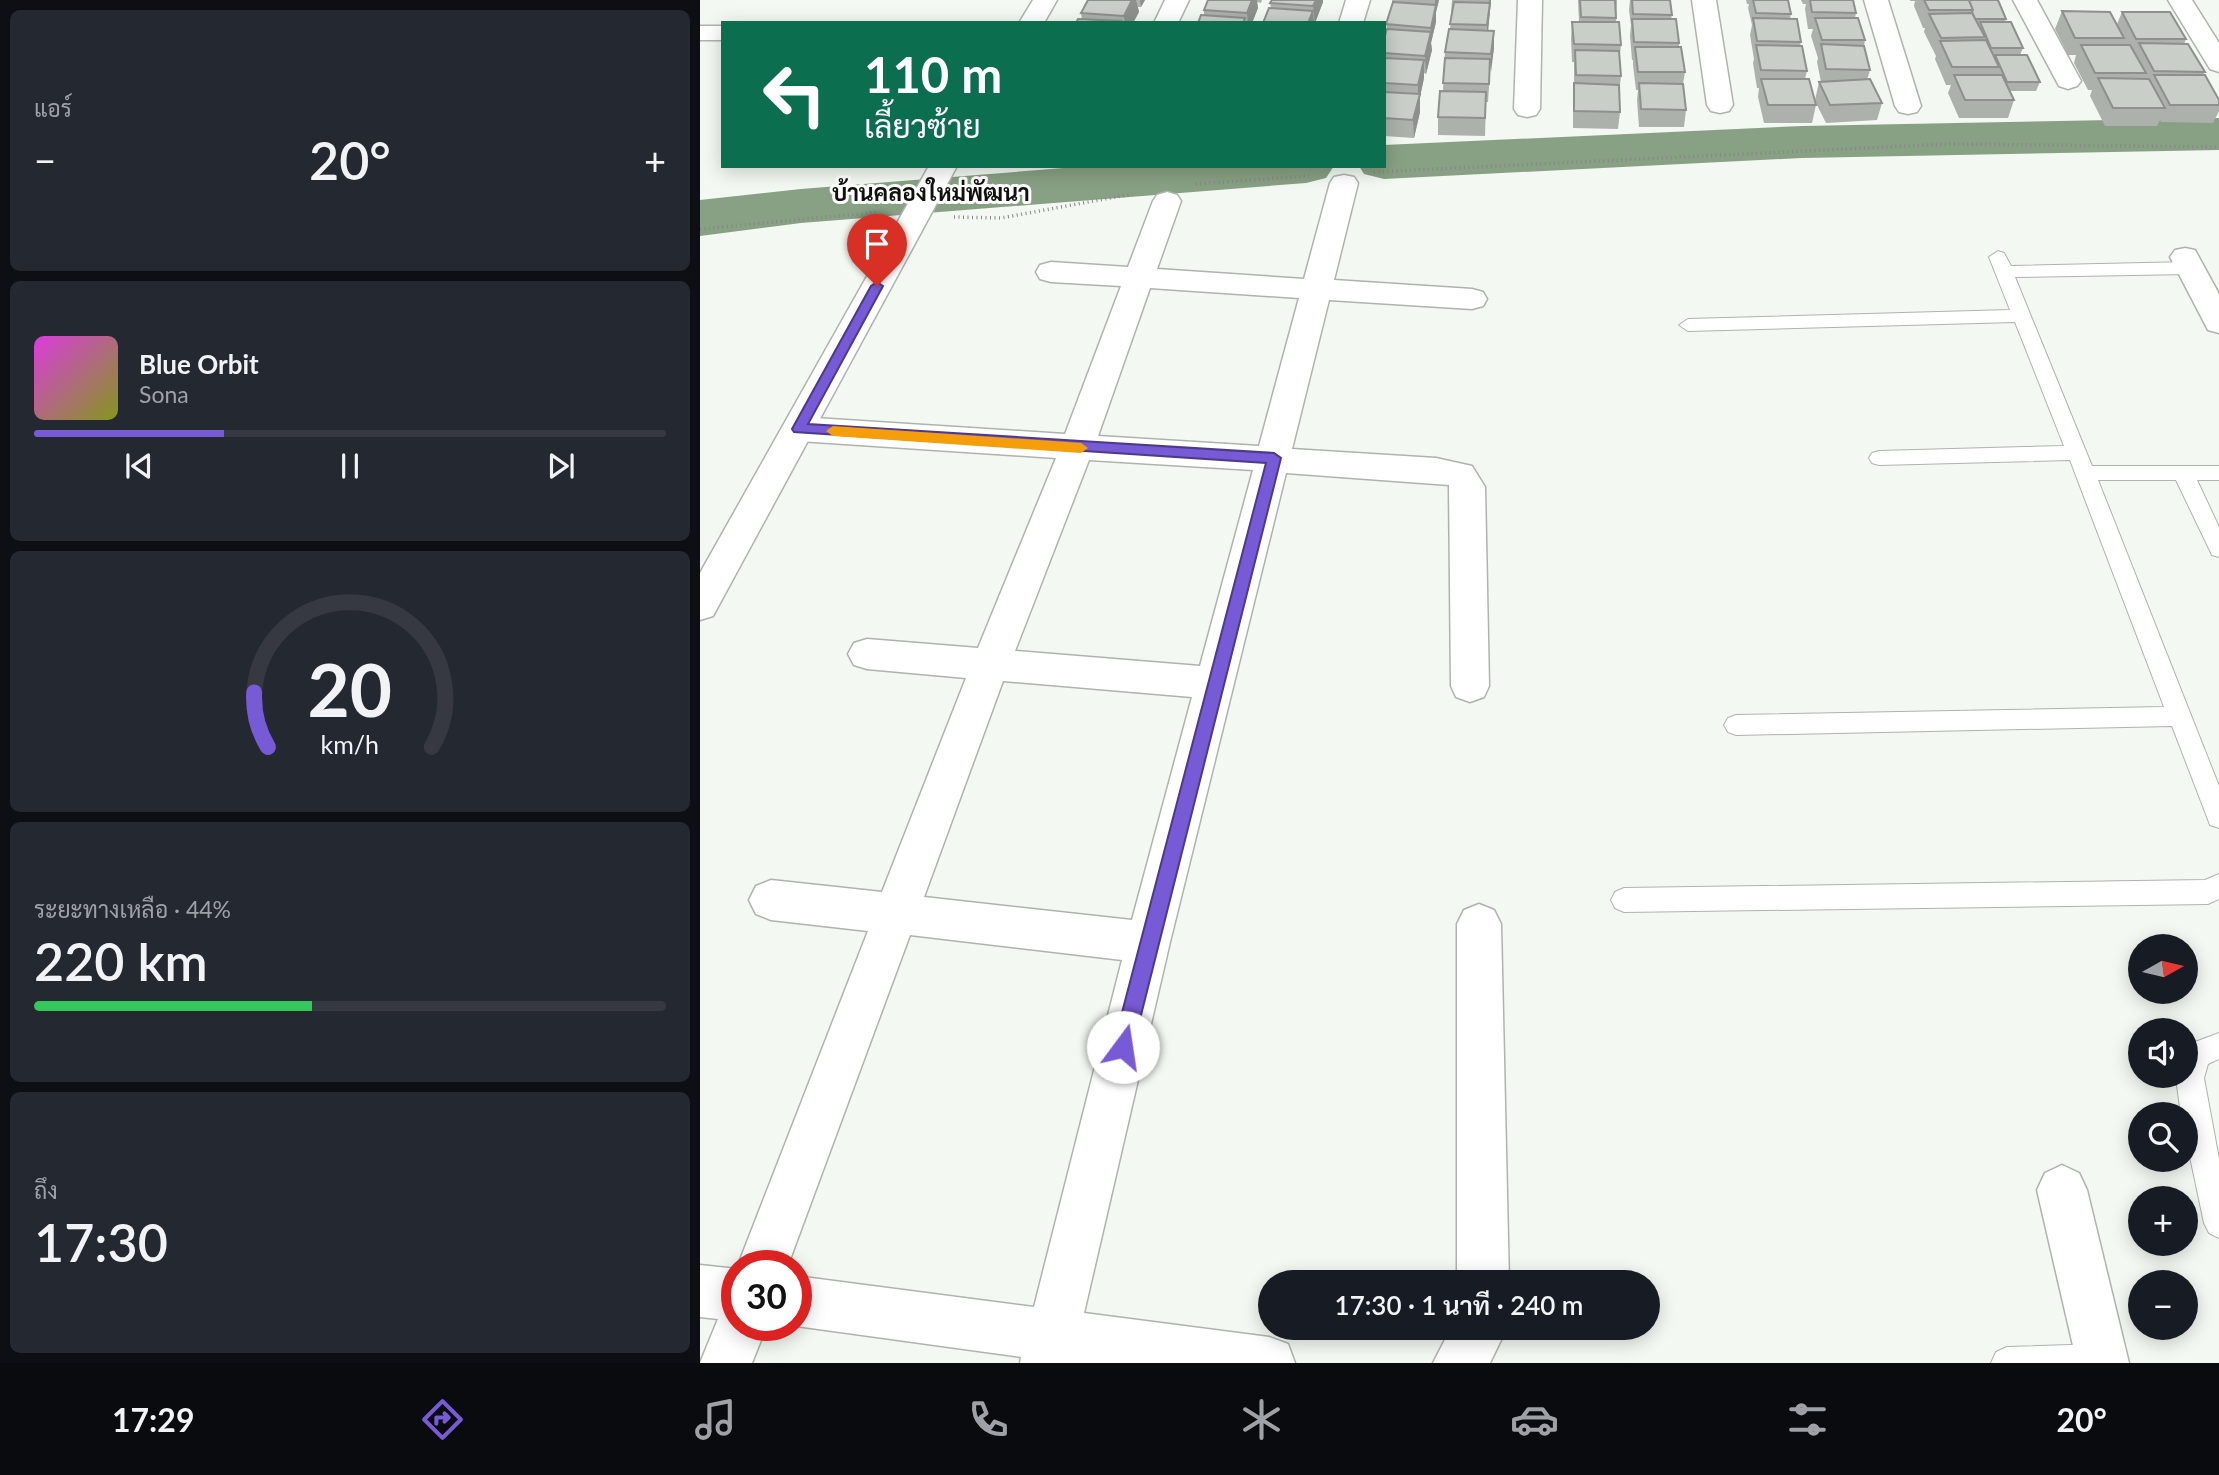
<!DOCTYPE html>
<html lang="th">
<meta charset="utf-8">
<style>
body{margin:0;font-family:Lato,Sarabun,sans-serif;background:#242831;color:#f1f3f6;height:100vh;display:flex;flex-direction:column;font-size:26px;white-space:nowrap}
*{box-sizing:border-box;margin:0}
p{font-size:23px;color:#9ea1a6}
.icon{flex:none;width:38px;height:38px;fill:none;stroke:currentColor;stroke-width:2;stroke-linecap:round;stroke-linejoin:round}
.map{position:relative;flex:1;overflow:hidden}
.panel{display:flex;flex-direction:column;gap:10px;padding:10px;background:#0d0f14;width:700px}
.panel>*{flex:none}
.top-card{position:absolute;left:21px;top:21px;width:665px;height:147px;border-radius:0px;box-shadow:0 4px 18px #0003;background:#0b6e4f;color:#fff;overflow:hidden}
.needle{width:46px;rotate:82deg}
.controls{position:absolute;left:1428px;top:934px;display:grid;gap:14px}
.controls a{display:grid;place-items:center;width:70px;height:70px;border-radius:50%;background:#171b24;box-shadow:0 4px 18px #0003;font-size:35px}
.speed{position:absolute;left:21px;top:1250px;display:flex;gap:14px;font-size:35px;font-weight:700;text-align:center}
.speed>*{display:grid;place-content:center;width:91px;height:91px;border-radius:50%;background:#171b24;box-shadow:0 4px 18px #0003;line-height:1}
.speed .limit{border:10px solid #d22;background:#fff;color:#111}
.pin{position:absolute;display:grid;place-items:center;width:60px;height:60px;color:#fff;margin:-72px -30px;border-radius:50% 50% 50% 0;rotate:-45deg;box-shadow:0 0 7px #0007}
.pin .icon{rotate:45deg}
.me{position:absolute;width:77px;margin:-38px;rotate:14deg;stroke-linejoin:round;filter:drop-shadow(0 0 5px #0008)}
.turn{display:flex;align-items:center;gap:24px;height:147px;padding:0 28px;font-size:32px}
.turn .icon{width:91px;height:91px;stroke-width:2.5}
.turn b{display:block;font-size:49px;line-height:60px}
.big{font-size:52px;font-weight:600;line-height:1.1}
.panel .card{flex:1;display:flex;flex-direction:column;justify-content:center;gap:10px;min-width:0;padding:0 24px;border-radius:10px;background:#242831}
.panel .dial{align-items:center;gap:0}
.dial svg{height:182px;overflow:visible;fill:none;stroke:#363941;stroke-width:7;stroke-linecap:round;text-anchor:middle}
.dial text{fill:#f1f3f6;stroke:none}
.song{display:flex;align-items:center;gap:21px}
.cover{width:84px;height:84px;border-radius:10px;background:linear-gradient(135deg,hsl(300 70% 55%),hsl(70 70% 35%))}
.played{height:7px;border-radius:4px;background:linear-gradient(90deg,#775ad5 30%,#363941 30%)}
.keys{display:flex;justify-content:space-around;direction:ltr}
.heat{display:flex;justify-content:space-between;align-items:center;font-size:38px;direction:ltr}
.charge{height:10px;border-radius:5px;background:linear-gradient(90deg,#34c759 44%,#363941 0)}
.trip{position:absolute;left:558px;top:1270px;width:402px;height:70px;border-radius:35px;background:#171b24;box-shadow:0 4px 18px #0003;font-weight:600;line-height:70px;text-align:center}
.tab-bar{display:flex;height:112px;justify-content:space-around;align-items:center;background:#090b0e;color:#9ea1a6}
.tab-bar .icon{width:49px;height:49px}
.tab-bar .active{color:#775ad5}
.tab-bar b{font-size:32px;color:#f1f3f6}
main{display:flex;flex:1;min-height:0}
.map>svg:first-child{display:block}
</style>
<main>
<section class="panel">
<div class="card"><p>แอร์</p>
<div class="heat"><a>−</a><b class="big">20°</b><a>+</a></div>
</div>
<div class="card">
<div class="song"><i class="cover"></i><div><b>Blue Orbit</b><p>Sona</p></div></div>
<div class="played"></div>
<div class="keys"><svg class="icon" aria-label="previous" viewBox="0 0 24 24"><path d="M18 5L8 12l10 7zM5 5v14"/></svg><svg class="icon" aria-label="pause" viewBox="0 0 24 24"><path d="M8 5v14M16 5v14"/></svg><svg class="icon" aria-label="next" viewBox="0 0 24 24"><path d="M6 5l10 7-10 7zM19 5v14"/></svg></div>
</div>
<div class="card dial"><svg viewBox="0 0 100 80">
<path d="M14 69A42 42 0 1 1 86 69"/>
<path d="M14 69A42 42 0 0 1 8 45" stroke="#775ad5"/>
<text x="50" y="56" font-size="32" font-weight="700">20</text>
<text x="50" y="72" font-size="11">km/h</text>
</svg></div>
<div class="card"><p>ระยะทางเหลือ · 44%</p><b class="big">220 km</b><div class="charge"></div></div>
<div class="card"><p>ถึง</p><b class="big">17:30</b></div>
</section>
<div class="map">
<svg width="1519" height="1363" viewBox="0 0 1519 1363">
<rect width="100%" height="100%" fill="#f3f8f2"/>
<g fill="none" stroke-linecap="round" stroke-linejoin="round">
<g fill="#88a083" fill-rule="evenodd">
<path d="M1519,118V150L1102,158L684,179L664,174L659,166H684V145L1102,126Z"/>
<path d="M389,166H634L626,178L606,183L101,223L0,236V200L101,189Z"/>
</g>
<g stroke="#afb3ae" stroke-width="2">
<g id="service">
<path d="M1298,251L1304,253L1311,266L1490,262L1499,268L1490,274L1315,277L1392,466H1519V480H1497L1519,527V557L1512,555L1476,480H1398L1519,786V828L1510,825L1507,817L1472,726L1036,735L1028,732L1024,725L1028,718L1036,715L1464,707L1370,460L1179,465L1172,463L1169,458L1172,453L1179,451L1364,446L1315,322L988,331L979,325L988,319L1310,310L1289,257Z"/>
<path d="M1519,874V899L1508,904L924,912L915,908L911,900L915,892L924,888L1505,880Z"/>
<path d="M1519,1033V1059L1508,1064L1504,1078L1519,1159V1238L1509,1233L1504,1223L1486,1138V1115H1481L1476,1078L1486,1076L1487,1045Z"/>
<path d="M1403,1344L1414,1349L1417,1363H1291L1296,1352L1307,1347Z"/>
</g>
</g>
<g stroke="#afb3ae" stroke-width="3">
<g id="minor">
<path d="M465,0H489L478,23H454Z"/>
<path d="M646,0H670L663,23H639Z"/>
<path d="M818,0H842L840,109L836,115L827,117L818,115L814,109Z"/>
<path d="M992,0H1016L1033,105L1029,111L1020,113L1011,111L1007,105Z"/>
<path d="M1164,0H1188L1221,106L1217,112L1208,114L1199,112L1195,106Z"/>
<path d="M1313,0H1337L1381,81L1377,86L1368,89L1359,86Z"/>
<path d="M1468,0H1492L1519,43V72L1510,69Z"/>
<rect x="0" y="26" width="23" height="14"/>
<path d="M644,175L654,177L658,183L634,280L772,289L783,292L787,299L783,306L772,309L629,300L592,449L736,458L772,466L785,487L789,686L784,697L770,702L756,697L751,686L749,485L586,473L470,942L384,1313L569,1337L588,1344L595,1363H320L321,1357L89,1325H96V1276L334,1307L422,960L210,935L88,1265H38L168,931L71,920L56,914L49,900L56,886L71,880L182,892L266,678L167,669L154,665L148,654L154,643L167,639L278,648L356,458L99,441L87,437L82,429L87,421L99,417L365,434L421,286L351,282L340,279L336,272L340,265L351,262L428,267L453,201L457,195L467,192L477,195L481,201L457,269L604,279L630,183L634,177ZM450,288L599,298L559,446L398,436ZM389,460L553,470L500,666L315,651ZM303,681L492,697L432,920L224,897Z"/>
<path d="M1485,248L1495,250L1519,294V333L1508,330L1470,257L1475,250Z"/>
<path d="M779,904L794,910L801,924L809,1283H757V924L764,910Z"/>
<path d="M1362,1165L1379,1173L1387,1190L1429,1363H1377L1337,1190L1345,1173Z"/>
<path d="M0,1265L37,1269V1325H67L52,1363H0L18,1319L0,1317Z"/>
<path d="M803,1328L802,1338L790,1363H733L751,1328Z"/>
</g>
</g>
<g stroke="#afb3ae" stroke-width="3">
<g id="secondary">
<path d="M333,0H357L344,23H319Z"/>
<path d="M229,166H257L13,616L0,620V573Z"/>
</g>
</g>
<g stroke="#858884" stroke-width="3.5" stroke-dasharray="1 3.5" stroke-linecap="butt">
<path d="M674,172L1249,144L1519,147"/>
<path d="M496,184L609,176"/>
<path d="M254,217L301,218L432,194"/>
<path d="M0,229L179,212"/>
</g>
<use href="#service" fill="#fff" fill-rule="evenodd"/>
<use href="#minor" fill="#fff" fill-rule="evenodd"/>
<use href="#secondary" fill="#fff" fill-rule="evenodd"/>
</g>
<g fill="#adb1ac">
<path d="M388,0H445L441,7H438L439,12L433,23H376L382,19L381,13Z"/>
<path d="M508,0H562L561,3L557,2L558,8L552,23H498L504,15V10Z"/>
<path d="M692,0H739L736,12V22L731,43L732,50L726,74L724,73V78L720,97V112L714,138L684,136V39L687,30L686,24L692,6Z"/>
<path d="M752,0H791L788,30L794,31V48L790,72L788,102H786L785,136L738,135V117L743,91L745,52L750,29Z"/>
<path d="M878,0H917L916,22L921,45L919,61L921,76L919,93L920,112L918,129L873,128V101L874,84V62H872L871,39L872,22H879Z"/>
<path d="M930,0H970L972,15L971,19L979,43V47L985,72L983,84L986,110L984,127H939L937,100L938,90H936L933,65V60H932L930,36L931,25L929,10Z"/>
<path d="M1046,0H1088L1091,14L1090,18L1101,42L1100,46L1107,71L1105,79L1115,100L1119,82H1121L1117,62L1118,58L1111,36L1113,29H1108L1105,9L1106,4H1103L1101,0H1153L1156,13L1155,18L1165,40L1164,46L1170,70L1167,80L1182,103L1177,120L1126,123L1115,101L1116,105L1112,123H1064L1058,97L1059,88H1057L1053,63L1054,59L1050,35L1052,25L1048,8L1049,4H1047Z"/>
<path d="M1210,0H1298L1306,19L1305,22L1323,48L1320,55L1340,82L1336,91H1310L1314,100L1308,118H1259L1248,93L1251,85H1246L1235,59L1236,56L1224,32L1225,28H1223L1214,6L1215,1H1210Z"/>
<path d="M623,2L615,23H563L571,8L570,3Z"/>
<path d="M1362,11L1417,24L1422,12L1486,39L1484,44L1505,72L1503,75L1519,100V111L1513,123L1461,122L1460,120L1457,126H1405L1390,96L1392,90H1388L1374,63L1376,55H1368L1355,29Z"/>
</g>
<g fill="#8d908c">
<path d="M432,0H436L439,12L433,23H425L424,16Z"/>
<path d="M440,0H445L441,7Z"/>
<path d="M552,0H557L558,8L552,23H548L547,13Z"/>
<path d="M616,0H623V2L615,23L613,6Z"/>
<path d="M735,0H739L736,12V22L731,43L732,50L726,74L725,56L735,10Z"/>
<path d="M789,0H791L787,43V25Z"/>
<path d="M613,11L614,23H608Z"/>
<path d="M794,31V48L791,72V54Z"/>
<path d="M724,60V78L720,97V112L714,138L713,120L718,101V85Z"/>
</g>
<g fill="#c9cec8" stroke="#8d908c" stroke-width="2">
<path d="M388,0H432L424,16L381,13Z"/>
<path d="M508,0H552L547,13L504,10Z"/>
<path d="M572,0H616L613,6L570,3Z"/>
<path d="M880,0H915L916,18L881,17Z"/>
<path d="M932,0H970L972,15L933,14Z"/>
<path d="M1053,0H1088L1091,14L1056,13Z"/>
<path d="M1110,0H1153L1156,13L1112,12Z"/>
<path d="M1224,0H1269L1273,10H1229Z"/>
<path d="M1269,0H1298L1306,19H1275L1272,12L1273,10Z"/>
<path d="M693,2L736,5L731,28L686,24Z"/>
<path d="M754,2L790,3L787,25L750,24Z"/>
<path d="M569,8L613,11L608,23H563Z"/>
<path d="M1362,11L1410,12L1424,38H1375Z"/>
<path d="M1422,12H1470L1486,39H1436Z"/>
<path d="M1272,13L1285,37L1241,38L1229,14Z"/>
<path d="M501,15L545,18L543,23H498Z"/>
<path d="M1053,18L1097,19L1101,42L1057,41Z"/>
<path d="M1115,18H1158L1165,40H1122Z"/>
<path d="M378,19L421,21L420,23H376Z"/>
<path d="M932,19H976L979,43L934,42Z"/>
<path d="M872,22H919L921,45L874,44Z"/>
<path d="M1280,22H1311L1323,48H1291Z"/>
<path d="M687,29L731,32L725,56L684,53V39Z"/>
<path d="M749,29L794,31L791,54L745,52Z"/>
<path d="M1286,40L1299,67H1252L1240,41Z"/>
<path d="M1439,43L1488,44L1505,72L1454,71Z"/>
<path d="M1121,44L1164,46L1170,70L1126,69Z"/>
<path d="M1056,45L1102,46L1107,71L1061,70Z"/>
<path d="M1381,45H1430L1446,73H1395Z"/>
<path d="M935,47H981L985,72H938Z"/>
<path d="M875,50L919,51L921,76L876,75Z"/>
<path d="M1295,55H1327L1340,82H1307Z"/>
<path d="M684,58L724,60L718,85L684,83Z"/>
<path d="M745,58L790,59L789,84L743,83Z"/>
<path d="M1254,75H1302L1314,100H1265Z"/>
<path d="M1454,75H1505L1519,100V105H1470Z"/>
<path d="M1398,78L1449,79L1465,108H1413Z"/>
<path d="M1061,79H1109L1116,105H1068Z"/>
<path d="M1170,79L1182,103L1130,105L1119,82Z"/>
<path d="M874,83L919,85L920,112L874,111Z"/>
<path d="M939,83L983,84L986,110L941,109Z"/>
<path d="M740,91L786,92L785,118L738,117Z"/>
<path d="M684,92L720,94L713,120L684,118Z"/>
</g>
<path fill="#775ad5" stroke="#4d3a8a" stroke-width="2" d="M177,282L183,286L108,424L574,453L581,458L433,1047L430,1054L423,1056L416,1054L413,1047L566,463L94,432L92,429L171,286Z"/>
<path fill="#f59e0b" d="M133,426L381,443L388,448L381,453L133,436L126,431Z"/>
<g text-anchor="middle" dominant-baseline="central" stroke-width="6" stroke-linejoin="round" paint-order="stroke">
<g font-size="23" font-weight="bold" fill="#10110f" stroke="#fff">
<text x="231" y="192">บ้านคลองใหม่พัฒนา</text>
</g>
</g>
</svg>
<div class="controls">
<a><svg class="needle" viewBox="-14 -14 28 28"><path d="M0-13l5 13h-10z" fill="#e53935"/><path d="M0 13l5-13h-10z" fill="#9ea1a6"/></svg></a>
<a><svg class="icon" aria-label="sound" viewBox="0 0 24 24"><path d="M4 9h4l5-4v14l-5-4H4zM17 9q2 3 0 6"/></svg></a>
<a><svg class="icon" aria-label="search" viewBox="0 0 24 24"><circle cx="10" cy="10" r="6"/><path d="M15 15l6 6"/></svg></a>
<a>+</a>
<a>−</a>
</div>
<div class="speed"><div class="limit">30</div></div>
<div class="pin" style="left:177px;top:286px;background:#d93025"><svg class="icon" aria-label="arrive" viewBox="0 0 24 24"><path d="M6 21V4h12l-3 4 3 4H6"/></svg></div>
<svg class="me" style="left:423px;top:1047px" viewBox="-20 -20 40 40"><circle r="19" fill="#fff"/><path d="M0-13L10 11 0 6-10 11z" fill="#775ad5"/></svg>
<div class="trip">17:30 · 1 นาที · 240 m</div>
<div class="top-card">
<div class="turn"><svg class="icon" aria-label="left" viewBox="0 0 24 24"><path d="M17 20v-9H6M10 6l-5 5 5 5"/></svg><div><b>110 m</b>เลี้ยวซ้าย</div></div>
</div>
</div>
</main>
<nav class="tab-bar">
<b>17:29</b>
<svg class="icon active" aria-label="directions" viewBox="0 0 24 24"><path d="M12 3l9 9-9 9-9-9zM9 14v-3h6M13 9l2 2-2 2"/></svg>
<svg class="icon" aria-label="music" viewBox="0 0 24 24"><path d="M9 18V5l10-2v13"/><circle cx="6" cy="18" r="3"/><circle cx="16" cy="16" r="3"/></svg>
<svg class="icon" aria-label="phone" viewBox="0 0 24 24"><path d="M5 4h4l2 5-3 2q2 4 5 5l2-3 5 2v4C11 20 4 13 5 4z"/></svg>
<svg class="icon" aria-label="climate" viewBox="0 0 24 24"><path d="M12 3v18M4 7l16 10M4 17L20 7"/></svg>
<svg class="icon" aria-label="car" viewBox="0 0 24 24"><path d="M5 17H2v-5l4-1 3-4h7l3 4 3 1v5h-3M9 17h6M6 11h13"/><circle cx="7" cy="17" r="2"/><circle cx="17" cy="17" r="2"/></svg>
<svg class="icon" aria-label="filters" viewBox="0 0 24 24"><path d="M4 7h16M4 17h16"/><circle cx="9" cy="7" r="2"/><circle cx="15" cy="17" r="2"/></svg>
<b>20°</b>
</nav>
